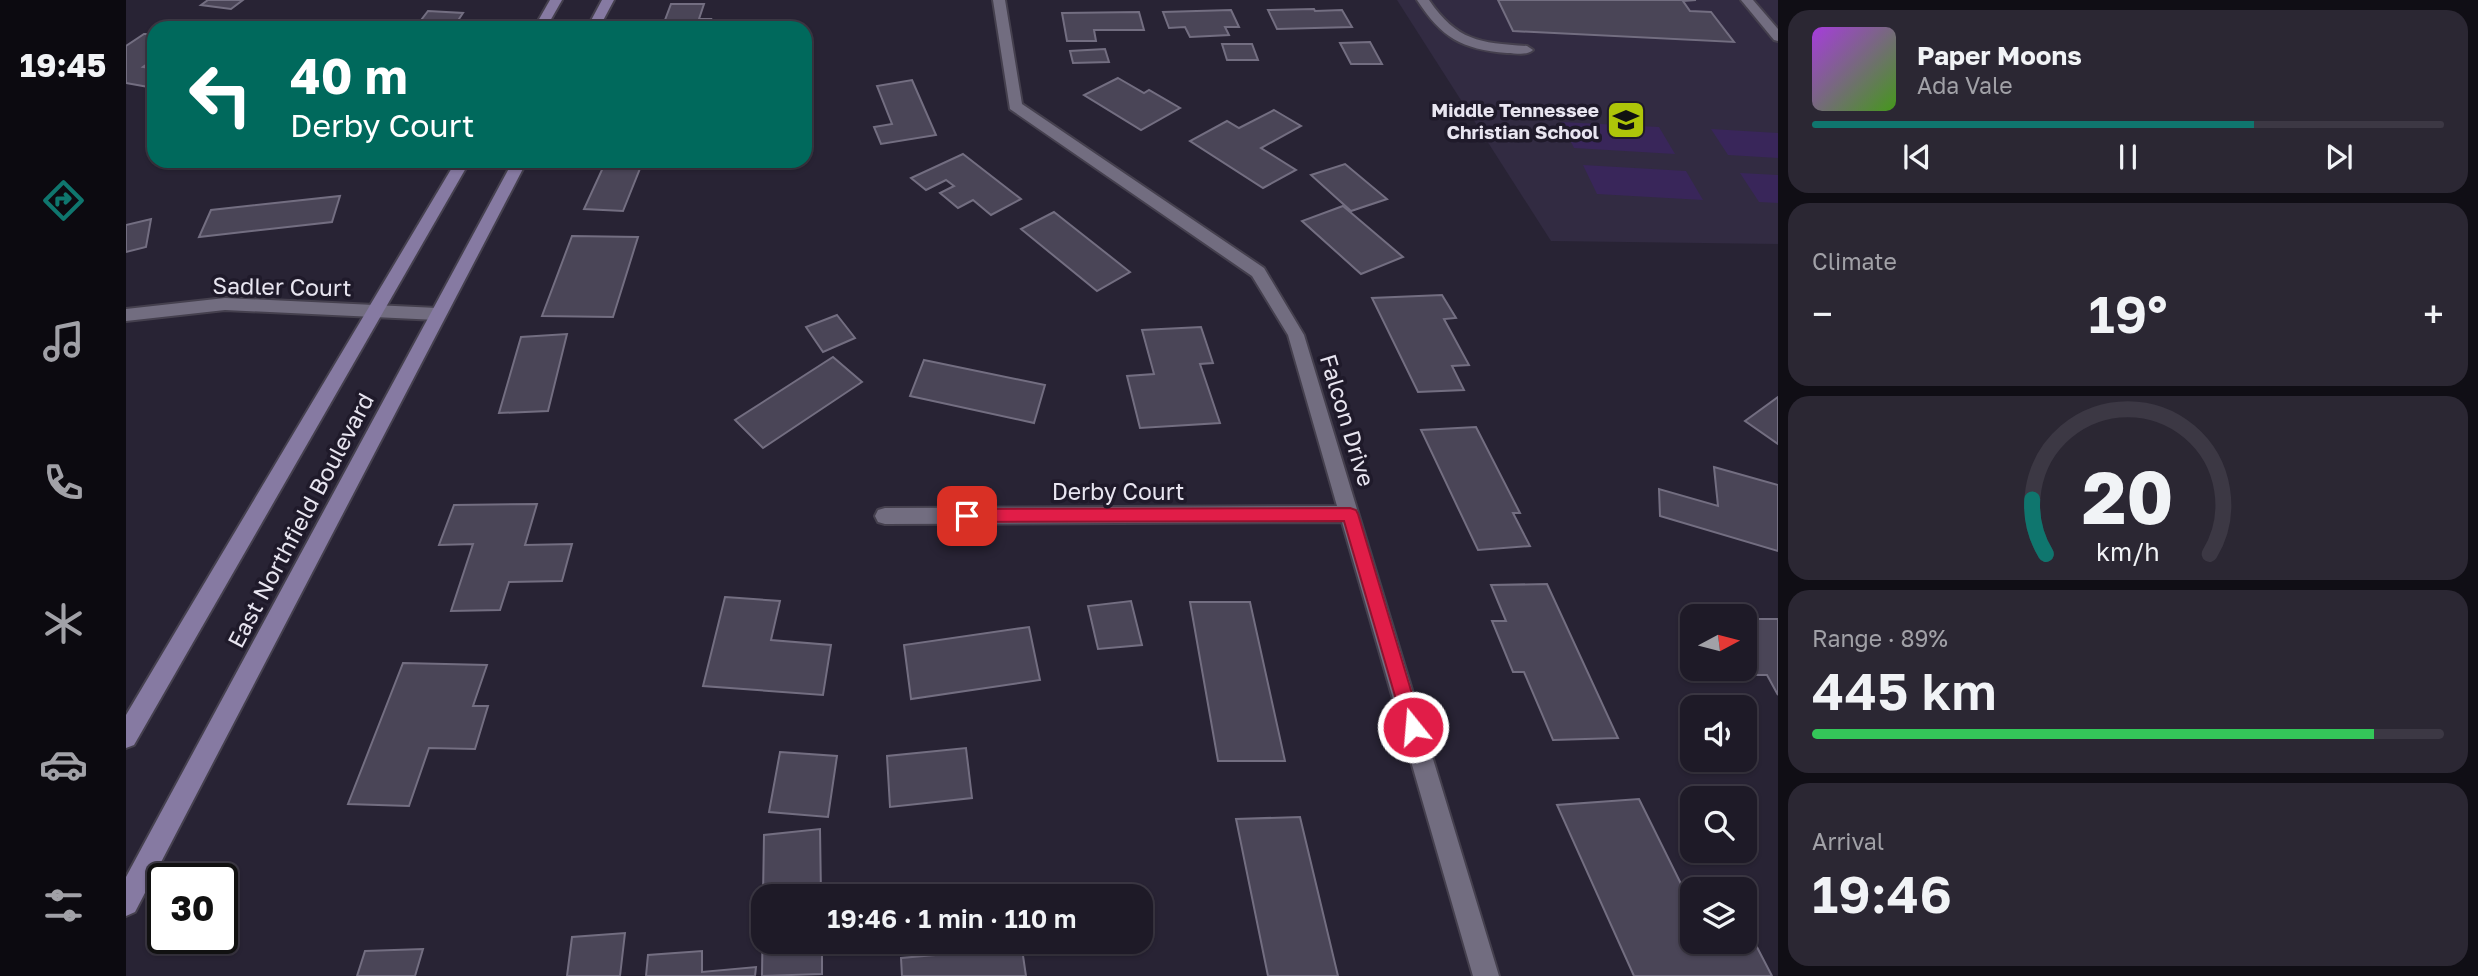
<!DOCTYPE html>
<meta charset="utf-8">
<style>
body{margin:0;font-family:"Golos Text",sans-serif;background:#2b2733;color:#f1f3f6;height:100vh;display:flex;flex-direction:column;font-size:26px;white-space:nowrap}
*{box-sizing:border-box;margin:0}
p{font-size:23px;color:#a1a1a7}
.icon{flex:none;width:38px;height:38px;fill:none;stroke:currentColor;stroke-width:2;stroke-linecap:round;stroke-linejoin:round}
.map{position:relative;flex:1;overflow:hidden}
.details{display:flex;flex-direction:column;gap:10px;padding:10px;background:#100e15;width:700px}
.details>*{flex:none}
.hud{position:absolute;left:21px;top:21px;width:665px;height:147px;border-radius:21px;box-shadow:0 2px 5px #0004,0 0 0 2px #3c3844;background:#00695c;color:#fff;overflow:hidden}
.needle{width:46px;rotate:83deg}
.fabs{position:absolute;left:1554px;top:604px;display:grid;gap:14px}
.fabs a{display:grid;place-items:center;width:77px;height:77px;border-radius:14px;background:#1e1a27;box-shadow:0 2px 5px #0004,0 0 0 2px #3c3844;font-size:35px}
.speed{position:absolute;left:21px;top:863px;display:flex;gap:14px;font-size:35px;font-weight:700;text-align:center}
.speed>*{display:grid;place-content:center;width:91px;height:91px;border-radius:50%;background:#1e1a27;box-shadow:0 2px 5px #0004,0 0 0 2px #3c3844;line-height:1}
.speed .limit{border:4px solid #111;border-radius:10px;background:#fff;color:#111}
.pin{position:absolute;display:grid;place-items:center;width:60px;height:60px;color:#fff;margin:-30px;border-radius:14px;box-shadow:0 4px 10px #0006}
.me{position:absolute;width:77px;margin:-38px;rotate:343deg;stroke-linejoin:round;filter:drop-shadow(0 0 5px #0008)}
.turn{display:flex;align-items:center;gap:24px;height:147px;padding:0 28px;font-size:32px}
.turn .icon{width:91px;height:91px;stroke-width:2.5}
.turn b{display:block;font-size:49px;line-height:60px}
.big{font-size:52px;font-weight:600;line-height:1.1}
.details .card{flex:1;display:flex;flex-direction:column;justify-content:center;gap:10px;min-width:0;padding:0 24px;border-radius:21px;background:#2b2733}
.details .dial{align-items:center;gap:0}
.dial svg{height:182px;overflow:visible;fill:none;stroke:#3c3844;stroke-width:7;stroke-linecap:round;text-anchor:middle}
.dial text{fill:#f1f3f6;stroke:none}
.song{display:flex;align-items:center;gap:21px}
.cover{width:84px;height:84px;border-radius:10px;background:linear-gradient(135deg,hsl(280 70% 55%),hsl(100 70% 35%))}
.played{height:7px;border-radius:4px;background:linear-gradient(90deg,#0f766e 70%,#3c3844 70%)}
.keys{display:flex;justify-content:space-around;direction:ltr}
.heat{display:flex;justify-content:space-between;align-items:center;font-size:38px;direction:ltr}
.charge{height:10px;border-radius:5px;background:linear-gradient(90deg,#34c759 89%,#3c3844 0)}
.trip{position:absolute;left:625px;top:884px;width:402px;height:70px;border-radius:21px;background:#1e1a27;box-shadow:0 2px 5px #0004,0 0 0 2px #3c3844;font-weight:600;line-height:70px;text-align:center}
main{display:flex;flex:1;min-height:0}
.tabs{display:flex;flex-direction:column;width:126px;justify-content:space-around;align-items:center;background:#0c0a10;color:#a1a1a7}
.tabs .icon{width:49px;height:49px}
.tabs .selected{color:#0f766e}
.tabs b{font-size:32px;color:#f1f3f6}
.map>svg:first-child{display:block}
</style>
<main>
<nav class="tabs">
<b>19:45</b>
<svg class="icon selected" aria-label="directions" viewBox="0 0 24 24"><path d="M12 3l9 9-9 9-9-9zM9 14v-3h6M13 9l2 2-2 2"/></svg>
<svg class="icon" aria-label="music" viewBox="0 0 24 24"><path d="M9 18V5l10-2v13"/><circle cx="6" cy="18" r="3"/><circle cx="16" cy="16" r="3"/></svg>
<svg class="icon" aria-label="phone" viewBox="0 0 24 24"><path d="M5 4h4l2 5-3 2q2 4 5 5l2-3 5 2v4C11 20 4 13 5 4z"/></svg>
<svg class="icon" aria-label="climate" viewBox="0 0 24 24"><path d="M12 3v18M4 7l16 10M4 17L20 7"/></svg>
<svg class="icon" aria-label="car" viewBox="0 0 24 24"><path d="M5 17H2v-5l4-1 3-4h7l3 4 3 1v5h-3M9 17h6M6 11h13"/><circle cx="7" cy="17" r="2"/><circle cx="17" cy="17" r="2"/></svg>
<svg class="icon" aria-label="filters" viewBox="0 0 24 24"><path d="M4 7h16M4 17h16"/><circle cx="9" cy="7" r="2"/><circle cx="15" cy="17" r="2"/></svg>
</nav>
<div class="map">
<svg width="1652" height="976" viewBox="0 0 1652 976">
<rect width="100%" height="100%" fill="#282334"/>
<path fill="#322b42" d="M1271,0H1652V244L1425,241Z"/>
<g fill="#39265a">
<path d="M1435,122L1533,127L1549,154L1448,148Z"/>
<path d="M1585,129L1652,133V158L1602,155Z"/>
<path d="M1457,165L1560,171L1577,200L1471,194Z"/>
<path d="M1614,173L1652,175V203L1633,202Z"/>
</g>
<g fill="#4a4557" stroke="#736e81" stroke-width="2">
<path d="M82,0H117L105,9L75,5Z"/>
<path d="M1372,0H1570L1557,1L1564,11L1585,12L1608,42L1387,31Z"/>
<path d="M545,4H578L573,19H585L582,27L536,28Z"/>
<path d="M1188,9L1189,11L1216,10L1226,27L1151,29L1142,10Z"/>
<path d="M1105,10L1113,27H1099L1103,35L1064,37L1059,27L1043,28L1037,12Z"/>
<path d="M302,11L337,13L327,28H289Z"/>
<path d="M1013,12L1018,30H968L970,41H941L936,13Z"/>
<path d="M45,22L73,26L36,28Z"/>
<path d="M18,34H28V59L17,67L28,69V88L0,83V46Z"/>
<path d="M1244,42L1256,64H1225L1214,43Z"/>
<path d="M1096,44H1126L1132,60H1101Z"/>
<path d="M979,49L983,62L947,63L944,51Z"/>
<path d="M992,78L1018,93L1023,90L1054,108L1015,130L958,95Z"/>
<path d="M786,80L810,135L755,144L748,127L766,124L751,86Z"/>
<path d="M1148,110L1175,126L1135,148L1170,170L1137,188L1064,141L1101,121L1113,128Z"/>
<path d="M837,154L895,199L865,215L847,200L832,208L814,193L828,186L820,180L800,190L785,178Z"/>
<path d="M480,161H517L497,211L458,209Z"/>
<path d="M1219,164L1261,199L1225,211L1185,175Z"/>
<path d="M214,196L206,222L73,237L85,210Z"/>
<path d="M1217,206L1277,257L1235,274L1176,221Z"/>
<path d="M928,212L1004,272L971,291L895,229Z"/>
<path d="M25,219L20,247L0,252V225Z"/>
<path d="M446,236L512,237L487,317L416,316Z"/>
<path d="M1316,295L1330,318L1318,319L1343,365L1326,366L1338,390L1292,392L1246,298Z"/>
<path d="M711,315L729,338L697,352L680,327Z"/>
<path d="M1075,327L1087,363L1074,364L1094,423L1014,428L1001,376L1028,374L1016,330Z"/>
<path d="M441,334L422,411L373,413L395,337Z"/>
<path d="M707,357L736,382L637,448L609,420Z"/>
<path d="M798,360L919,385L908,423L784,396Z"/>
<path d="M1652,397V444L1619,421Z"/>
<path d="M1350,427L1394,513H1387L1404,546L1352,550L1295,430Z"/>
<path d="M1588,467L1652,485V551L1534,516L1533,489L1592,506Z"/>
<path d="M411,504L399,545L446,544L436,581L383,582L374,610L325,611L347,544L313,545L328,505Z"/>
<path d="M1421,584L1492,738L1427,740L1398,672H1387L1366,621H1380L1365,585Z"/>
<path d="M599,597L654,601L645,640L705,645L697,695L577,686Z"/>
<path d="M1005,601L1016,645L972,649L962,606Z"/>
<path d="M1064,602H1124L1159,761H1092Z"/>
<path d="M1619,619H1652V695L1641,675H1618L1615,668H1619Z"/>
<path d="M903,627L914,680L785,699L778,645Z"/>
<path d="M277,663L361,665L347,706H362L349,749L303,748L283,806L222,804Z"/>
<path d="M840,748L846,798L764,807L761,756Z"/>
<path d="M654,752L711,756L702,817L643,812Z"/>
<path d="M1513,799L1566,906V942H1619V924L1646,976H1508L1431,805Z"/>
<path d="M1174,817L1212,976H1142L1110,819Z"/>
<path d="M694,829L695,896H637L638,835Z"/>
<path d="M637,904V942H696V974L636,976Z"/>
<path d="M499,933L494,976H441L446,937Z"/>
<path d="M819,942H895L900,976H776L775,958L820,954Z"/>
<path d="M297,949L289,976H231L239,951Z"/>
<path d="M576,951V972L630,967L629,976H520L522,955Z"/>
</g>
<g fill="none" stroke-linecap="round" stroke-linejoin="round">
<g stroke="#45404e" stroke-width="4">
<g id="service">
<path d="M1291,0H1303C1331,41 1354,43 1401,46L1407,50C1400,56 1390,53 1381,53C1335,49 1316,38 1291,0Z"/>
<path d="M1615,0H1627L1652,29V41L1648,40Z"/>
</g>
</g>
<g stroke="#45404e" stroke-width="4">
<g id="minor">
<path d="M867,0H879L896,104L1138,268L1178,335L1373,976H1347L1216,522L759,524L752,522L749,516L752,510L759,508L1211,506L1162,335L1126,276L884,109Z"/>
<path d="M99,298L311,308L319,314L311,320L99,310L0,321V309Z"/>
</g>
</g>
<g stroke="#45404e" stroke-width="4">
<g id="secondary">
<path d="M424,0H436L420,28H408Z"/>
<path d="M476,0H488L473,28H461Z"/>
<path d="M330,161H344L8,745L0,748V715Z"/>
<path d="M387,161H401L9,912L0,916V877Z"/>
</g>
</g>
<use href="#service" fill="#726d80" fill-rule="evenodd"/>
<use href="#minor" fill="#726d80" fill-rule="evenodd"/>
<use href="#secondary" fill="#867aa2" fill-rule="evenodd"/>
</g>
<path fill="#e11d48" stroke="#92132f" stroke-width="2" d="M1224,508L1230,510L1232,514L1296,727L1294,733L1287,736L1280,733L1278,727L1218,521L841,522L836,520L833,516L836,511L841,509Z"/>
<defs>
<g id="school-square" transform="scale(2.0125)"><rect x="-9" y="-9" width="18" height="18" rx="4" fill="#aec509" stroke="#1f1a2a"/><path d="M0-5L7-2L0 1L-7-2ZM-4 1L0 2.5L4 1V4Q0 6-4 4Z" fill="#111"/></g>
</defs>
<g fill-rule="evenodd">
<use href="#school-square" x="1500" y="120"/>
</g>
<g text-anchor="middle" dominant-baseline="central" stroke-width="7" stroke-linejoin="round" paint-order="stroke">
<g font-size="19" font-weight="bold" fill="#e8e5f0" stroke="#1f1a2a" text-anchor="end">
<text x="1473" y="109">Middle Tennessee<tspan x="1473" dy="22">Christian School</tspan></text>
</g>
<g font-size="23" fill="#e8e5f0" stroke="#1f1a2a">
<text transform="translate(156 286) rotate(1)">Sadler Court</text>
<text transform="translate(1222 420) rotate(73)">Falcon Drive</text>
<text x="992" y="491">Derby Court</text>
<text transform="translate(174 520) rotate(-62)">East Northfield Boulevard</text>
</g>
</g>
</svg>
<div class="fabs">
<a><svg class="needle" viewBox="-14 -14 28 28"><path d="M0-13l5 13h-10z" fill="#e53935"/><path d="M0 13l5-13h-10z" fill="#a1a1a7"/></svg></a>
<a><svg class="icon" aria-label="sound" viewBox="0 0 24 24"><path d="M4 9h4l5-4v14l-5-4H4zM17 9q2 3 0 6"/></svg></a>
<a><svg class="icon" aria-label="search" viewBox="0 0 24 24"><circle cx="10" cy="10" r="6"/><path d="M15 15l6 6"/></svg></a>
<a><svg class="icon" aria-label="layers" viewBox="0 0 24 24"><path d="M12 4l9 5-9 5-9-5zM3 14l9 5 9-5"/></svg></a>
</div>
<div class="speed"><div class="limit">30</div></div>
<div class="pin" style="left:841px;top:516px;background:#d93025"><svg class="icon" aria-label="arrive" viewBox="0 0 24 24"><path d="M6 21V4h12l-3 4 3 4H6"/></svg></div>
<svg class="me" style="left:1287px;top:727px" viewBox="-20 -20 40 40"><circle r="17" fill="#e11d48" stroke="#fff" stroke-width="3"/><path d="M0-11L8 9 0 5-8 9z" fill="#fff"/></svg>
<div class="trip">19:46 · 1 min · 110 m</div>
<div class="hud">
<div class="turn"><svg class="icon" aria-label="left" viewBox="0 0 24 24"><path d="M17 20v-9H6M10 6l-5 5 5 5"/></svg><div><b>40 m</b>Derby Court</div></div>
</div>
</div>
<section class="details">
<div class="card">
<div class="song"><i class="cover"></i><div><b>Paper Moons</b><p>Ada Vale</p></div></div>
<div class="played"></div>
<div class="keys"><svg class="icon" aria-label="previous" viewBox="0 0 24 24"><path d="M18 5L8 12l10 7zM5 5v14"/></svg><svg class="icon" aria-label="pause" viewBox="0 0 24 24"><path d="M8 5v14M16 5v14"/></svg><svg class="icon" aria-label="next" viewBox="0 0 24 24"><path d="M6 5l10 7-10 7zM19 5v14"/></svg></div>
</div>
<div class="card"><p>Climate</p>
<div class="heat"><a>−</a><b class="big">19°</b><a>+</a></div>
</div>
<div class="card dial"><svg viewBox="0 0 100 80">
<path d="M14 69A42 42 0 1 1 86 69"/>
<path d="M14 69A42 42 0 0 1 8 45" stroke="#0f766e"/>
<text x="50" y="56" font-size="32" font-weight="700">20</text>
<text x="50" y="72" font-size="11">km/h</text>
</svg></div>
<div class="card"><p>Range · 89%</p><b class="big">445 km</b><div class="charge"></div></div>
<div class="card"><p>Arrival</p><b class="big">19:46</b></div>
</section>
</main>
